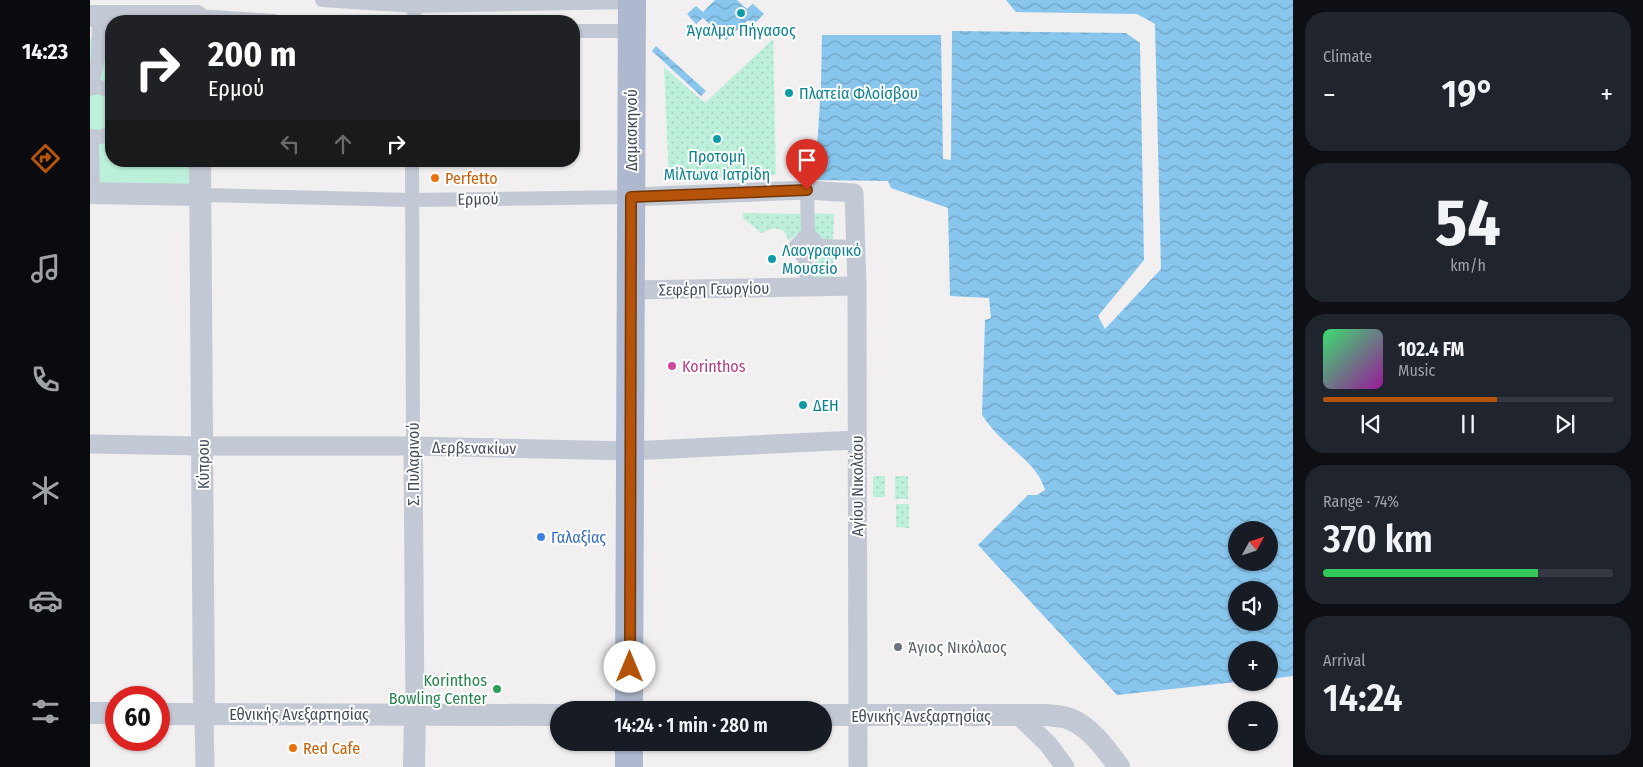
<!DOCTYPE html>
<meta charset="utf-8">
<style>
body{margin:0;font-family:"Fira Sans Condensed",sans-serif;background:#20242c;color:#f1f3f6;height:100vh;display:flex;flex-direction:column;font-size:19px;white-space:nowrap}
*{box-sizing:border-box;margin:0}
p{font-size:16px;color:#9ea1a6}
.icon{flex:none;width:28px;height:28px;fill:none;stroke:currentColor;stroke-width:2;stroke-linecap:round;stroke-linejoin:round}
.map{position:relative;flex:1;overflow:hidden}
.sheet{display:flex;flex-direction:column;gap:12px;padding:12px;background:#0d0f14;width:350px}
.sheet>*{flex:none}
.top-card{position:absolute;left:15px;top:15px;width:475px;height:152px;border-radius:20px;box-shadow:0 1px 4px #0004;background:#202124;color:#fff;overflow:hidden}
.needle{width:32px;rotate:50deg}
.fabs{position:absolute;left:1138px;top:521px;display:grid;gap:10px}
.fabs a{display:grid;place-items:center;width:50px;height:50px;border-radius:50%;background:#171b24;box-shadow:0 1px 4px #0004;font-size:25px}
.speed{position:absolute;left:15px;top:686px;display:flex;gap:10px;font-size:25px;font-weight:700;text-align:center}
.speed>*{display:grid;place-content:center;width:65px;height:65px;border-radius:50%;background:#171b24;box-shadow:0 1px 4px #0004;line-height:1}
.speed .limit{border:8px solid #d22;background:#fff;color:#111}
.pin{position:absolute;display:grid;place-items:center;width:42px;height:42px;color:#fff;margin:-51px -21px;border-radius:50% 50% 50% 0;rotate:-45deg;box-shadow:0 0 5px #0007}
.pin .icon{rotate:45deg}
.me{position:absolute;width:55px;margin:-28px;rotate:0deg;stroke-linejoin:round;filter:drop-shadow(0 0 4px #0008)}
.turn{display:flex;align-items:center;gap:18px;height:105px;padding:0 20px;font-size:22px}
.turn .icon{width:65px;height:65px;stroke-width:2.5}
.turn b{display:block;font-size:35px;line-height:42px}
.lanes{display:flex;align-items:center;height:48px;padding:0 20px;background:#0003;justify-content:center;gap:25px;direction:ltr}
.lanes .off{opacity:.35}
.big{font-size:38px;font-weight:600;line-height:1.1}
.sheet .widget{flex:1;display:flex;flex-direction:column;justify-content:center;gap:8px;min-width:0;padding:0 18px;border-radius:20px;background:#20242c}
.sheet .dial{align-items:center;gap:0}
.dial b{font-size:65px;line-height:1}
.song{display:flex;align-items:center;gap:15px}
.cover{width:60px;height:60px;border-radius:8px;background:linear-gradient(135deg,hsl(140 70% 55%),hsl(300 70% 35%))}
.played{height:5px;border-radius:2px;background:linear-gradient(90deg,#b45309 60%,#363941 60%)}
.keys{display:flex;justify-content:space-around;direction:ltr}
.heat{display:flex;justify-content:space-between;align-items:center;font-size:28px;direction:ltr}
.charge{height:8px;border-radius:4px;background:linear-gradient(90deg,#34c759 74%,#363941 0)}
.trip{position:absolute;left:460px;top:701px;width:282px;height:50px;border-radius:25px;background:#171b24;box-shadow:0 1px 4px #0004;font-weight:600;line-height:50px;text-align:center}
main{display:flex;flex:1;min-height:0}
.tab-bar{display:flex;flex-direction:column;width:90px;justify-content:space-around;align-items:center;background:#090b0e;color:#9ea1a6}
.tab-bar .icon{width:35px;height:35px}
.tab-bar .on{color:#b45309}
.tab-bar b{font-size:22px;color:#f1f3f6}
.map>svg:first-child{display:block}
</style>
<main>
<nav class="tab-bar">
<b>14:23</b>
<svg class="icon on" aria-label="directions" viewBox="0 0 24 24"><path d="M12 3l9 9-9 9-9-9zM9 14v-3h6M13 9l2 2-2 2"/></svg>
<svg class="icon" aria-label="music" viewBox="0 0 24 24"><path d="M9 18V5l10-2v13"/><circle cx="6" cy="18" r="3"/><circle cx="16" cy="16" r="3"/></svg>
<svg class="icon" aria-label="phone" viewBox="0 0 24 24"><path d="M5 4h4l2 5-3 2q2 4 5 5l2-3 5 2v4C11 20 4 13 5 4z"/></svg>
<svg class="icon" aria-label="climate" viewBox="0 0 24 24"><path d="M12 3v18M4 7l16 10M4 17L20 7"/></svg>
<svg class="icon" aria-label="car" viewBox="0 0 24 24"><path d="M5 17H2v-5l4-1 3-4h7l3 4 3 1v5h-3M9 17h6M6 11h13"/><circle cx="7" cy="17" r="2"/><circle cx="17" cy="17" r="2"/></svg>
<svg class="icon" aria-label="filters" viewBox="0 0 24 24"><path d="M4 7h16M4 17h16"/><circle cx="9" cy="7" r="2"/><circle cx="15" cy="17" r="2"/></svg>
</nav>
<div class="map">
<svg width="1203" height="767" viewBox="0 0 1203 767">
<defs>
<pattern id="grass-dots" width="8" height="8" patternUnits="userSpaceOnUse" patternTransform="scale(1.25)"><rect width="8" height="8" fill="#bcf0da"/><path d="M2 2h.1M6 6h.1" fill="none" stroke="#a3cfbe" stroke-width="1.8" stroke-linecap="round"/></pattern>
<pattern id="water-waves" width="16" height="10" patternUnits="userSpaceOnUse" patternTransform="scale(1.25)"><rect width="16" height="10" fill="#88c6ee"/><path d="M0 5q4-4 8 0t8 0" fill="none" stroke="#71a3c4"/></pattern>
</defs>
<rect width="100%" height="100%" fill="#f1efef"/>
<g fill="url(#grass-dots)">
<path d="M683,39L686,175L579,179L574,67L615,103Z"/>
<path d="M653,213L713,214V229L699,241L694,231L684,228L671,233L653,218Z"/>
<path d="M722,213L744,214L743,243H735L722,229Z"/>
<path d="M735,252H743V281H722L720,267Z"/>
<rect x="783" y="476" width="12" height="21"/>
<rect x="805" y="476" width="13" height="23"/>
<path d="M806,504H819V528L806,527Z"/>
</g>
<path fill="#bcf0da" d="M0,38H21V161H102V186L0,184Z"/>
<g fill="url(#water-waves)" fill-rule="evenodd">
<path d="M625,0H647L657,9L663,4L674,14L663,25L658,20L636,40L613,18L606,24L597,14L606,6L613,12Z"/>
<path d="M916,0H1203V676L1179,679V650H1146V682L1027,695L888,545L938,495H947L955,490C948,466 927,454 909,436C903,430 897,422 892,415L895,320L901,318L899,298L860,296L858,208L801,188L798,181L725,180L731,87L732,35H851L853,159L861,160L862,31L1036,33L1050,43L1054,260L1008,316L1015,329L1071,269L1065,24L1047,14L926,12ZM1146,530H1179V562H1146ZM1146,590H1179V622H1146Z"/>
<path d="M566,46L616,91L611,96L562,51Z"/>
</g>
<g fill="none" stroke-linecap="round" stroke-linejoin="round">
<g stroke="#c2c8d4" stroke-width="14">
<path d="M232,0L325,6L542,2"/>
<path d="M107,16L184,21"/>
<path d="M324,21L325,0"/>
<path d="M484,31H541"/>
<path d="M1,88L8,59L9,16"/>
<path d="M0,89L9,87L21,91"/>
<path d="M0,136L10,137L21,133"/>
<path d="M2,137L3,193"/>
<path d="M322,161L323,446"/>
<path d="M717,190L718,233"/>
<path d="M110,195L321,200L541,197"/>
<path d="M730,246L765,247"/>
<path d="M715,259L730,246L718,233L705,247L715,259L718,288"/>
</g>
<g stroke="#c2c8d4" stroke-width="19">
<path d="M541,197L717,190L764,193L767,286L768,767"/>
<path d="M541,290L767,286"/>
<path d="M0,444L113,446H323L540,451L767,440"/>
<path d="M323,446L325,714"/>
<path d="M114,714L115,767"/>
<path d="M929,716L958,744L975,767"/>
</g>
<g stroke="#c2c8d4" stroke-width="22">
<path d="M0,16H107"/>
<path d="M110,161L114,714"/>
<path d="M0,193L110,195"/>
<path d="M0,713H26"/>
<path d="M69,714L469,715"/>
<path d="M734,715H957C963,716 971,716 977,718C999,725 1016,749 1029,767"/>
<path d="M324,767L325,714"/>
</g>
<g stroke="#aeb8ce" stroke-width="28">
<path d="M539,710L542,0"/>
<path d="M539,767V742"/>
</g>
</g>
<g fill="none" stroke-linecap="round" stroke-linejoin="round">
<g stroke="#753606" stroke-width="12">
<path id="route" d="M540,667L541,197L717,190"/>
</g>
<use href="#route" stroke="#b45309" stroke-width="9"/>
</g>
<g fill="#0f9aa8" stroke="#fff" stroke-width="2">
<circle cx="651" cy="13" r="5"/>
<circle cx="699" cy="93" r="5"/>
<circle cx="627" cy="139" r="5"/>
<circle cx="682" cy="259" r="5"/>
<circle cx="713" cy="405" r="5"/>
</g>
<g fill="#e8710a" stroke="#fff" stroke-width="2">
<circle cx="345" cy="178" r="5"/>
<circle cx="203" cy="748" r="5"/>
</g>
<circle fill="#d1479c" stroke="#fff" stroke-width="2" cx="582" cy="366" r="5"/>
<circle fill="#3f7fe0" stroke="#fff" stroke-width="2" cx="451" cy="537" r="5"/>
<circle fill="#6b7280" stroke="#fff" stroke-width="2" cx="808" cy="647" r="5"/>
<circle fill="#2e9e5b" stroke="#fff" stroke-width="2" cx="407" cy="689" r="5"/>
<g text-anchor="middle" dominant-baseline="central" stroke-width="4" stroke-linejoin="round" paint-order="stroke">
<g font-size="16" fill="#0d838f" stroke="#fff" text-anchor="start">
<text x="651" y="30" text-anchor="middle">Άγαλμα Πήγασος</text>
<text x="709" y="93">Πλατεία Φλοίσβου</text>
<text x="627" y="156" text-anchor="middle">Προτομή<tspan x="627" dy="18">Μίλτωνα Ιατρίδη</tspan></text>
<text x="692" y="250">Λαογραφικό<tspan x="692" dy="18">Μουσείο</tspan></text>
<text x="723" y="405">ΔΕΗ</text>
</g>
<g font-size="16" fill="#464e5d" stroke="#fff">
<text transform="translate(541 130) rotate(-90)">Δαμασκηνού</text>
<text transform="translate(388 199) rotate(-1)">Ερμού</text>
<text transform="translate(624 289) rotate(-1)">Σεφέρη Γεωργίου</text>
<text transform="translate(384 448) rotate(1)">Δερβενακίων</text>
<text transform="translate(113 464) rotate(-90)">Κύπρου</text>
<text transform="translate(323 464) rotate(-90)">Σ. Πυλαρινού</text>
<text transform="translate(767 486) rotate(-90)">Αγίου Νικολάου</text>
<text x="209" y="714">Εθνικής Ανεξαρτησίας</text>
<text x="831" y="716">Εθνικής Ανεξαρτησίας</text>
</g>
<g font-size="16" fill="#c56008" stroke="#fff" text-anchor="start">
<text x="355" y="178">Perfetto</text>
<text x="213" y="748">Red Cafe</text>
</g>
<g font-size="16" fill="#b23c85" stroke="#fff" text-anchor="start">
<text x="592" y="366">Korinthos</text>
</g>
<g font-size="16" fill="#366cbe" stroke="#fff" text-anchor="start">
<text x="461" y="537">Γαλαξίας</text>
</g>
<g font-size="16" fill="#5b616d" stroke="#fff" text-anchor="start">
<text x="818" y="647">Άγιος Νικόλαος</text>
</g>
<g font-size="16" fill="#27864d" stroke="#fff" text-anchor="end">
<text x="397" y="680">Korinthos<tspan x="397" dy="18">Bowling Center</tspan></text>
</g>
</g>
</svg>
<div class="fabs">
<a><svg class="needle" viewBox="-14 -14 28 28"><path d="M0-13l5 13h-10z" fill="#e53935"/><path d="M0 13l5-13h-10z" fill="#9ea1a6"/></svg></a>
<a><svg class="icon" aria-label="sound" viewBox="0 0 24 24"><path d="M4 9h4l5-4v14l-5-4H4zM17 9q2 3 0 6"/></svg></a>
<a>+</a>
<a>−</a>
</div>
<div class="speed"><div class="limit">60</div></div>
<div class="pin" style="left:717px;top:190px;background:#d93025"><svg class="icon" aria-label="arrive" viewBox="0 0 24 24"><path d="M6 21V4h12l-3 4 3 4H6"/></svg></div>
<svg class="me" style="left:540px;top:667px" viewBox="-20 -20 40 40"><circle r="19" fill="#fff"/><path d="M0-13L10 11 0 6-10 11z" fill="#b45309"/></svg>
<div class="trip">14:24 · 1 min · 280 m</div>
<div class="top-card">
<div class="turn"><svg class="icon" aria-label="right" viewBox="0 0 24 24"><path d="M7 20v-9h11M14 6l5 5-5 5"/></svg><div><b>200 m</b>Ερμού</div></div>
<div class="lanes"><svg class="icon off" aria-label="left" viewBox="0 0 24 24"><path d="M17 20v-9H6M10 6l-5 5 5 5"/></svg><svg class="icon off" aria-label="ahead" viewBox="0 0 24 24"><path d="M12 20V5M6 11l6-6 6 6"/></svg><svg class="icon" aria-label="right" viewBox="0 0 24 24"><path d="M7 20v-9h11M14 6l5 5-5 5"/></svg></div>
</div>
</div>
<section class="sheet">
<div class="widget"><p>Climate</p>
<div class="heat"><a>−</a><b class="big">19°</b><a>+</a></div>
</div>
<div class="widget dial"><b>54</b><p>km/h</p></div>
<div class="widget">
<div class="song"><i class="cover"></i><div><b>102.4 FM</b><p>Music</p></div></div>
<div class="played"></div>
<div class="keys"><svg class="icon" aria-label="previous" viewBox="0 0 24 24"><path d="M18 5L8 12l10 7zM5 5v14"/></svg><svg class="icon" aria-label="pause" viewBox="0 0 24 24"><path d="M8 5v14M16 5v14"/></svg><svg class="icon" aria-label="next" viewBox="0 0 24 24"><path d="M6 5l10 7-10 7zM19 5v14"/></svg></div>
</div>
<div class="widget"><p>Range · 74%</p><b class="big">370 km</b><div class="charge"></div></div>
<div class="widget"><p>Arrival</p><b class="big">14:24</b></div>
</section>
</main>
